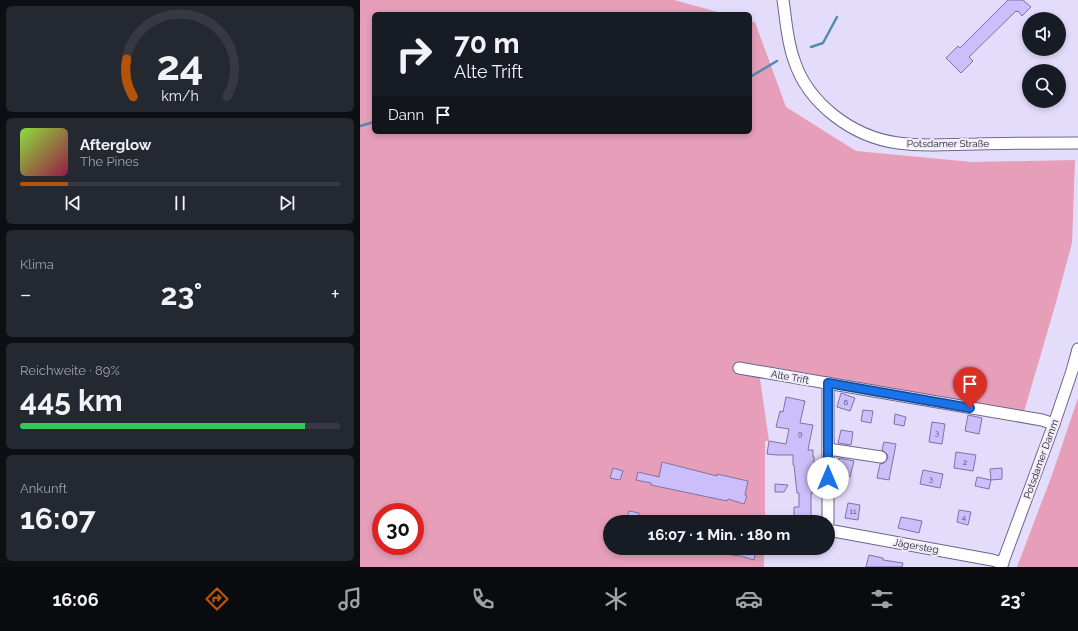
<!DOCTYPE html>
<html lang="de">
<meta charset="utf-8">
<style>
body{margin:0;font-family:Raleway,sans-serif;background:#242831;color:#f1f3f6;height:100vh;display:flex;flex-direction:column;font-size:15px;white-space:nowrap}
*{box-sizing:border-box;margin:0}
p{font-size:13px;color:#9ea1a6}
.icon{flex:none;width:22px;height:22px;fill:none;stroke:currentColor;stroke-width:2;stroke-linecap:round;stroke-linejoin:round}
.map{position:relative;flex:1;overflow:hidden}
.sheet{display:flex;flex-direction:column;gap:6px;padding:6px;background:#0d0f14;width:360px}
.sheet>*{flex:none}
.hud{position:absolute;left:12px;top:12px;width:380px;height:122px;border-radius:6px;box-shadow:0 2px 6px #0003;background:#171b24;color:#f1f3f6;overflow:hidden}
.controls{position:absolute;left:662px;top:12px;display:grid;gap:8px}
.controls a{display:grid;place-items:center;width:44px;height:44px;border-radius:50%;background:#171b24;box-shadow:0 2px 6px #0003;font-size:20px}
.speed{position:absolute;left:12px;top:503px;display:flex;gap:8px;font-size:20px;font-weight:700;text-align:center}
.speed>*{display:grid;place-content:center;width:52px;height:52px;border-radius:50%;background:#171b24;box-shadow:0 2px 6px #0003;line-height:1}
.speed .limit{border:6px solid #d22;background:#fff;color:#111}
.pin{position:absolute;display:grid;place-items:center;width:34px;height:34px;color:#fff;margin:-41px -17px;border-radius:50% 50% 50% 0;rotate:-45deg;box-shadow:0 0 4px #0007}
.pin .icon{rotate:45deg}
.me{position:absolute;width:44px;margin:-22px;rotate:0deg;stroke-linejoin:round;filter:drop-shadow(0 0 3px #0008)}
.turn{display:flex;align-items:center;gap:14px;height:84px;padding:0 16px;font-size:18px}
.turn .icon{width:52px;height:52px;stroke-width:2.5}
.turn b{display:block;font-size:28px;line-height:34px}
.then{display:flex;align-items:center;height:38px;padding:0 16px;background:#0003;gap:8px;font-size:15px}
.big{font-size:30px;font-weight:700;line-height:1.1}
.sheet .tile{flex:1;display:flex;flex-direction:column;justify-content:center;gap:6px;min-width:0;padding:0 14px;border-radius:6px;background:#242831}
.sheet .dial{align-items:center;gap:0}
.dial svg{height:104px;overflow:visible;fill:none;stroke:#363941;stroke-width:7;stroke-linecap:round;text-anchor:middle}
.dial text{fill:#f1f3f6;stroke:none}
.song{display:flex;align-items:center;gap:12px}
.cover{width:48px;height:48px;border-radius:6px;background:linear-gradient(135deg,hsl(90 70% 55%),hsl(340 70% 35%))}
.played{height:4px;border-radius:2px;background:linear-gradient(90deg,#b45309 15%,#363941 15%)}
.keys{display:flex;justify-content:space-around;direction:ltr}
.heat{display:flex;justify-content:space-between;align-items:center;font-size:22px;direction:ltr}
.charge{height:6px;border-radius:3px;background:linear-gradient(90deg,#34c759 89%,#363941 0)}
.trip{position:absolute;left:243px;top:515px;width:232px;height:40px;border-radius:20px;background:#171b24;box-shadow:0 2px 6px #0003;font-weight:700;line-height:40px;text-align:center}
.dock{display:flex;height:64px;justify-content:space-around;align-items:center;background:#090b0e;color:#9ea1a6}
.dock .icon{width:28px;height:28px}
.dock .current{color:#b45309}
.dock b{font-size:18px;color:#f1f3f6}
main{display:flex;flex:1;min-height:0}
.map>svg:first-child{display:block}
</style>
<main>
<section class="sheet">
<div class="tile dial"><svg viewBox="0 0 100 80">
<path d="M14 69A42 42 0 1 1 86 69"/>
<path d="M14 69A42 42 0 0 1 9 40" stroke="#b45309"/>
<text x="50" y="56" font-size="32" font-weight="700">24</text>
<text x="50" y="72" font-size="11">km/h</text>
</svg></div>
<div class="tile">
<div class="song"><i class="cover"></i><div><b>Afterglow</b><p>The Pines</p></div></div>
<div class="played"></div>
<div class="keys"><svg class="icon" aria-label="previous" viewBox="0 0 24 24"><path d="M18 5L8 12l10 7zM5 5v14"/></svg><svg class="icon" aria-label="pause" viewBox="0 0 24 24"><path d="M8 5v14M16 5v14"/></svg><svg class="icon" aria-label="next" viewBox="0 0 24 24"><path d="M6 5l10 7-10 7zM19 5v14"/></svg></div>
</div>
<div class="tile"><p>Klima</p>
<div class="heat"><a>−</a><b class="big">23°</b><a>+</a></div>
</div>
<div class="tile"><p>Reichweite · 89%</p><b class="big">445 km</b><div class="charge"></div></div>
<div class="tile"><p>Ankunft</p><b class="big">16:07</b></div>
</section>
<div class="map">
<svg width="718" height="567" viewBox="0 0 718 567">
<rect width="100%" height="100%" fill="#e3dcfb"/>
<g fill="#e69eb9" fill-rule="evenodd">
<path d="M0,0H314L365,14H14V132H390V21L395,22L426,107L496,151L612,162L715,160L712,243L695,306L663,415L399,372L409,441H405V522H250V548H404V567H0ZM21,512H55V546H21Z"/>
<path d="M718,398V567H657L692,475Z"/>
</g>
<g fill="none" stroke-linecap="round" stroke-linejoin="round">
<g stroke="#528ab1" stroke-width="2.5">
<path d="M451,47L463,43L477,17"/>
<path d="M390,77L417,61"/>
<path d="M0,126L14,122"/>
</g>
</g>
<g fill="#ccbefa" stroke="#7f73a2">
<path d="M648,0H663L671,7L662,16L658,11L657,12L656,11L609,57L613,61L601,73L586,58L598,46L600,48Z"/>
<path d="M481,393L495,398L490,411L477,407Z"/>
<path d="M426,397L445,401L440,423L453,425L448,450H453V457H454L453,493H451V516H450V522H439V516H434V507H439V493H437L434,465H433V455H417L407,454L409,441L426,444L429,429L416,427L420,411L423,412Z"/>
<path d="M503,410L513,411L511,423L501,421Z"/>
<path d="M535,414L546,417L544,426L534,424Z"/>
<path d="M608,415L622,418L619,434L605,431Z"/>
<path d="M572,422L585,424L582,444L569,442Z"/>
<path d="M481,430L493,432L491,445L478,443Z"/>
<path d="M524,442L536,444L529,480L517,478L520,464L524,463L528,458L527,454L522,450Z"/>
<path d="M596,452L616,455L613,471L594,468Z"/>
<path d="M479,458L494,461L490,477L482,476L481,488L475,487V479Z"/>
<path d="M302,462L357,476V474L388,481L385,495L387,496L384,504L368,499L367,501L291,485V483L276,480L278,472L299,477Z"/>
<path d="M253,468L263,471L260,480L250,478Z"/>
<path d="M642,468V479L631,480L630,469Z"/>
<path d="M563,470L583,474L580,488L560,484Z"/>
<path d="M617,477L631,480L629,489L615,486Z"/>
<path d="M415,484L428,485L424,492H415Z"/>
<path d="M488,503L500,505L498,520L485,518Z"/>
<path d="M599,510L611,512L608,525L597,522Z"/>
<path d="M269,511L279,513L277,521L267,519Z"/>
<path d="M541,517L562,521L559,533L538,528Z"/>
<path d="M353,548H389L396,550L394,560L377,555V556L352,551Z"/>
<path d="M509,555L523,558V560L543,563L542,567H506Z"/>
</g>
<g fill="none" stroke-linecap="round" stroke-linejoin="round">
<g stroke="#6f6391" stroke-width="13">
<g id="minor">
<path d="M423,0C426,20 427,41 434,60C448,104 493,137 538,143C564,147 591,144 617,144C651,143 684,143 718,143"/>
<path d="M379,368L682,420L694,424"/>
<path d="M468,449L521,457"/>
<path d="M468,522V383"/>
<path d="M468,530L632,560L643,563"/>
<path d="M641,567L694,424L712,371L718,349"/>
</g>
</g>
<use href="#minor" stroke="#fff" stroke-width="11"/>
</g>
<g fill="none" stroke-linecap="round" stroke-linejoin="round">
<g stroke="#114b97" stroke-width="10">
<path id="route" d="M468,478V383L610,408"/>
</g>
<use href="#route" stroke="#1a73e8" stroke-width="7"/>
</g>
<g text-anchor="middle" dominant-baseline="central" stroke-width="4" stroke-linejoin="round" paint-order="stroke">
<g font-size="8" fill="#504967">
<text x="486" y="402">6</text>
<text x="577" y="433">3</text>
<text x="440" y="434">9</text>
<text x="605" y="462">2</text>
<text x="571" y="479">3</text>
<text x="493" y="511">11</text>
<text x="604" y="517">4</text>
</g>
<g font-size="10" fill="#272236" stroke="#eeecf7">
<text x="588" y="143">Potsdamer Straße</text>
<text transform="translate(430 377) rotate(10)">Alte Trift</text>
<text transform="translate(681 459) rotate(-70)">Potsdamer Damm</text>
<text transform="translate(556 546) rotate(10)">Jägersteg</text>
</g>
</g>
</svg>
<div class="controls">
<a><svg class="icon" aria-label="sound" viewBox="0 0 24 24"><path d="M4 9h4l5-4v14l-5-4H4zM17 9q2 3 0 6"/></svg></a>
<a><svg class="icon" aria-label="search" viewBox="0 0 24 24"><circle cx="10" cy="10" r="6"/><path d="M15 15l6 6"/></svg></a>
</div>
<div class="speed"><div class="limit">30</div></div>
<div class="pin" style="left:610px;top:408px;background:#d93025"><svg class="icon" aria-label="arrive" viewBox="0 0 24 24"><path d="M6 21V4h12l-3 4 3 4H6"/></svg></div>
<svg class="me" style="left:468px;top:478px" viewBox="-20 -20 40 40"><circle r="19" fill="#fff"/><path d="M0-13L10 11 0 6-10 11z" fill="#1a73e8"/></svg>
<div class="trip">16:07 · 1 Min. · 180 m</div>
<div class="hud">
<div class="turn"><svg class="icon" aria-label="right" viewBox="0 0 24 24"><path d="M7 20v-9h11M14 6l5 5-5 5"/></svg><div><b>70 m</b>Alte Trift</div></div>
<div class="then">Dann<svg class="icon" aria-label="arrive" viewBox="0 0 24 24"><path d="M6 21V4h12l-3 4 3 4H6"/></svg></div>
</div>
</div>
</main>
<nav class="dock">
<b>16:06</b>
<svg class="icon current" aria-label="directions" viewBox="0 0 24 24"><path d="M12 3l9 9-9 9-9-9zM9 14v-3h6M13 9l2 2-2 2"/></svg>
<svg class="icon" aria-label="music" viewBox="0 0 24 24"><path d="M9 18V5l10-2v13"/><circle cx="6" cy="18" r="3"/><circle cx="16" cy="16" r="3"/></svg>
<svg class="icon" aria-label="phone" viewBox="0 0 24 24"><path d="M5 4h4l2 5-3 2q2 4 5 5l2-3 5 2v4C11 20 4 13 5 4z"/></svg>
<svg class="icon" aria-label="climate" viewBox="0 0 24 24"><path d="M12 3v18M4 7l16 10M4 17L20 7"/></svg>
<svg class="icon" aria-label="car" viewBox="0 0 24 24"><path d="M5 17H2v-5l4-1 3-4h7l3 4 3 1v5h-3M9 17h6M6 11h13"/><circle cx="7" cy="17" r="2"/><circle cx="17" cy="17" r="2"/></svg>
<svg class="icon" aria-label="filters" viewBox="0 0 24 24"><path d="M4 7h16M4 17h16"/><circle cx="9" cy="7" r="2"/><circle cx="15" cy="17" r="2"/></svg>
<b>23°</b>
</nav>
